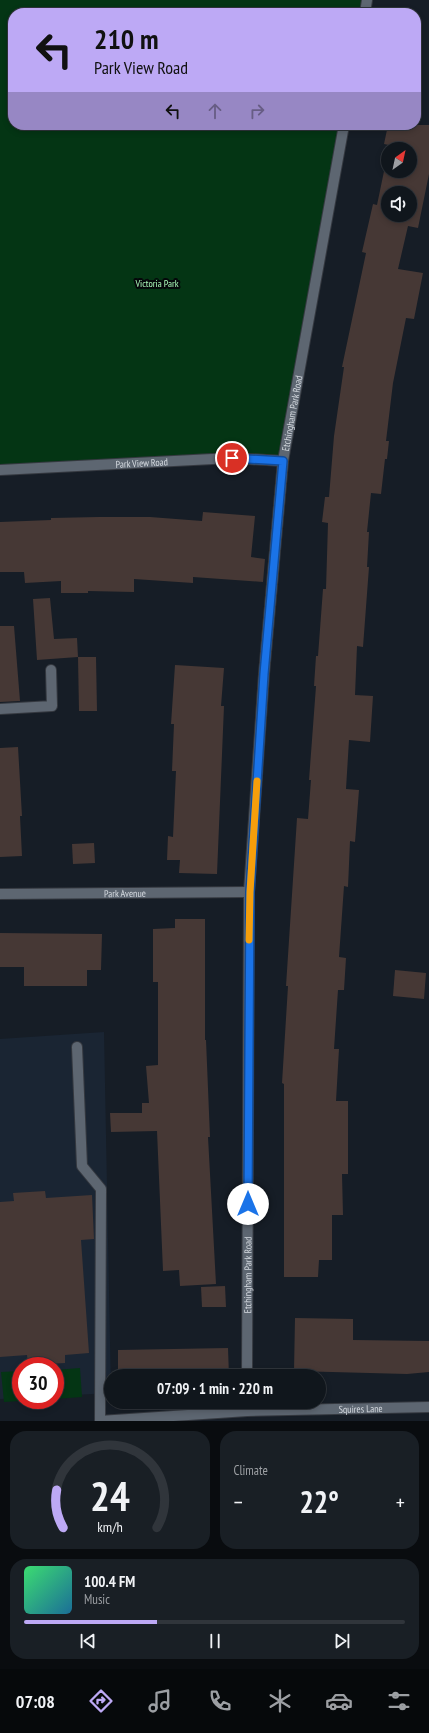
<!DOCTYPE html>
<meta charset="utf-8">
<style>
body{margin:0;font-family:"PT Sans Narrow",sans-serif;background:#191f25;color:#f1f3f6;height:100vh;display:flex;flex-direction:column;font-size:15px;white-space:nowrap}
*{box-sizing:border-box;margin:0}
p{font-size:13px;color:#9c9fa3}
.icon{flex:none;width:22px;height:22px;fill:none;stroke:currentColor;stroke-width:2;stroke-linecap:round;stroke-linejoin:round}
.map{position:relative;height:1421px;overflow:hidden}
.sheet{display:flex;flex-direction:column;gap:10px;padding:10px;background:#090c0f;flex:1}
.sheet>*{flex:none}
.banner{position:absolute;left:8px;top:8px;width:413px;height:122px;border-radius:16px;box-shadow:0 2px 6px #0003,0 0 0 1px #30353b;background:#bda9f5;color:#111;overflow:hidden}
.needle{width:26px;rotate:33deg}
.fabs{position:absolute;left:381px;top:142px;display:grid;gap:8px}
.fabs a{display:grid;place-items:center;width:36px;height:36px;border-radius:50%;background:#10161c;box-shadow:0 2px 6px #0003,0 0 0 1px #30353b;font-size:20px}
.speed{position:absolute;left:12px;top:1357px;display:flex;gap:8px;font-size:20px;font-weight:700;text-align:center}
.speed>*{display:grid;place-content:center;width:52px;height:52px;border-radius:50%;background:#10161c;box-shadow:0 2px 6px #0003,0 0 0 1px #30353b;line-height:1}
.speed .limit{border:6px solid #d22;background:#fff;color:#111}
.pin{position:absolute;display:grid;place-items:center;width:34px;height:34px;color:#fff;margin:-17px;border:2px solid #fff;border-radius:50%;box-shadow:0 1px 4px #0007}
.me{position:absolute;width:44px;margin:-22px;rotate:0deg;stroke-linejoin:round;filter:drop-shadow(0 0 3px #0008)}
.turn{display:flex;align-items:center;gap:14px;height:84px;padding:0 20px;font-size:18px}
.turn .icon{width:52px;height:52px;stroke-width:2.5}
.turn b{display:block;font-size:28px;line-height:34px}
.lanes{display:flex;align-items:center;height:38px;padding:0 20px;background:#0003;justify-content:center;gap:20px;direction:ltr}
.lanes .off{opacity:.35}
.big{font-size:30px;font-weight:700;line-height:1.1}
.sheet .card{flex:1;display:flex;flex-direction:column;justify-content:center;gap:6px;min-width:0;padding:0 14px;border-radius:16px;background:#191f25}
.sheet .dial{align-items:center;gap:0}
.dial svg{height:104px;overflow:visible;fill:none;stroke:#30353b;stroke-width:7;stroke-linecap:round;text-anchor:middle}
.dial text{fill:#f1f3f6;stroke:none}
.song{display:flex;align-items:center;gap:12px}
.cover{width:48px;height:48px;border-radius:6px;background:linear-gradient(135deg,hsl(140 70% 55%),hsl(200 70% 35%))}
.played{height:4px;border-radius:2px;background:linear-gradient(90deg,#bda9f5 35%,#30353b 35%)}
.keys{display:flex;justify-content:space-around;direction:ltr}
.heat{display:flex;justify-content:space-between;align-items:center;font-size:22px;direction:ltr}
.sheet .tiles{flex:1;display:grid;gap:10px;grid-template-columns:1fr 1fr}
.card:last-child{grid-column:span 2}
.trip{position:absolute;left:104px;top:1369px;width:222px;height:40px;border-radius:20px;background:#10161c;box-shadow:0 2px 6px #0003,0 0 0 1px #30353b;font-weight:700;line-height:40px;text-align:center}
.tabs{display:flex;height:64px;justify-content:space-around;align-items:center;background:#06090b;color:#9c9fa3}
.tabs .icon{width:28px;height:28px}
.tabs .selected{color:#bda9f5}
.tabs b{font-size:18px;color:#f1f3f6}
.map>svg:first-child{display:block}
</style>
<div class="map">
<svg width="429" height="1421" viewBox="0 0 429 1421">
<rect width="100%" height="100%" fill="#161d26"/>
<path fill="#1a2533" d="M104,1032L111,1393L55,1396V1366H21V1398L0,1399V1039Z"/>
<g fill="#043514">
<path d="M0,0H368L365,13H13V125H345L283,461L0,470Z"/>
<path d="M80,1368L82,1397L55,1399V1370Z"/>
<path d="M21,1371V1400H36L4,1402L1,1372Z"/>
</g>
<g fill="#463835" fill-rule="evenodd">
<path d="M388,125H429V174L418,228L408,226L398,269L423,273L414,319L406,318L393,383L386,441H389L387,459H385L381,494L371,493L367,532H369L367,567H369L363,647L357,646L355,695L373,696L370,742L349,740L346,789L359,790L355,842L350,841L348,887L344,886L339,957L346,958L344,990H338L334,1049H339L336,1101H348V1174H342L343,1215H332V1260H319L318,1277H284V1084L282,1083L288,986H286L297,818L308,819L311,780H309L316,686H314L316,656H318L323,589H326L328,523L322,522L325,497H329L334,436L344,367H342L366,253L362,252L373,204L377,205L388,152V171H410V149H389V145L384,144ZM388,193H410V215H388Z"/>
<path d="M203,512L255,516L251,557L265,559L263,582L193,577V583L134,579V592L88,591V593H61V581L25,583L24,572H0V522L51,520V518L99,517H150L202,521Z"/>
<path d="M50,598L54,639L77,638L78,657L37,660L33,599Z"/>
<path d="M0,626H14L20,701L0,702Z"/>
<path d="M78,657H96L97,711H79Z"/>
<path d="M175,665L224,668L221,706H224L217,874L179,873L180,860H167L168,836L173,837L176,771H172L174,724H171Z"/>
<path d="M18,747L22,816H20L22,856L0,857V748Z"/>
<path d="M94,843L95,863L73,864L72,844Z"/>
<path d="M175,919H205V1040H206L210,1137H208L216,1284L180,1286L179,1270L163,1271L157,1131L111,1132L110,1113H142V1103H149L146,1066L158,1065V982H153V929L175,928Z"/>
<path d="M0,933L102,934L101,970H87V986H24V967H0Z"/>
<path d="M395,970L426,973L424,999L393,996Z"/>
<path d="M45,1191L46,1198L92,1195L94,1239L81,1240L89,1353L65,1355V1363L28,1365L27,1355L0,1357V1202L14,1201L13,1193Z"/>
<path d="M225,1286L226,1307H202L201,1287Z"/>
<path d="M295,1318L353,1319V1340L429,1341V1372L407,1374L294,1371Z"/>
<path d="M228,1348L229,1376H118V1350Z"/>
</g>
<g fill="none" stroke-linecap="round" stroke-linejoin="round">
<g stroke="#353940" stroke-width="12">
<g id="lane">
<path d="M0,709L52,706L51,670"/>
<path d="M77,1047L82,1166L101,1189L100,1421"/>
</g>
</g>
<g stroke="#353940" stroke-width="12">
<g id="street">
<path d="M365,13L367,0"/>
<path id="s1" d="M0,470L232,458L283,461"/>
<path id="s2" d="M0,894L249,892"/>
<path id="s3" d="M247,1376L249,892L264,674L283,461L344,125"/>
<path d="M247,1411V1402"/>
</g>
</g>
<g stroke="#353940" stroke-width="12">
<g id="secondary">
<path id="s4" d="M100,1421L247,1411L429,1407"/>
</g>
</g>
<use href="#lane" stroke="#5d6671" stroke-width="10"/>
<use href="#street" stroke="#5d6671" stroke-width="10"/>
<use href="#secondary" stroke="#5d6671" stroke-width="10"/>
</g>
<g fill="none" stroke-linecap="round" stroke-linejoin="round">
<g stroke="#114b97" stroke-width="10">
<path id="route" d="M232,458L283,461L264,674L250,892L248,1204"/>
</g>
<use href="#route" stroke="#1a73e8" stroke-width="7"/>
<path stroke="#f59e0b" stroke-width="7" d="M249,940L250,892L257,781"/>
</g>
<g text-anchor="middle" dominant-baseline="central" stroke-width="4" stroke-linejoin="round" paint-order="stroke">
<g font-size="10" fill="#abfab9" stroke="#05070a">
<text x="157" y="283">Victoria Park</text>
</g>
<g font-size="10" fill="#d4d9df" stroke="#05070a">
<text stroke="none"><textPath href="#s3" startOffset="965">Etchingham Park Road</textPath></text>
<text stroke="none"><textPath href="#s1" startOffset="142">Park View Road</textPath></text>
<text stroke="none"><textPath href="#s2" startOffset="125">Park Avenue</textPath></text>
<text stroke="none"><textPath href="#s3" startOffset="101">Etchingham Park Road</textPath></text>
<text stroke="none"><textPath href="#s4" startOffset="261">Squires Lane</textPath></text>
</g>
</g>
</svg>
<div class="fabs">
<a><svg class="needle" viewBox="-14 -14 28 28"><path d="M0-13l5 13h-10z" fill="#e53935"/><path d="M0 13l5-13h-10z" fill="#9c9fa3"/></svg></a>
<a><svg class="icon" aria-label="sound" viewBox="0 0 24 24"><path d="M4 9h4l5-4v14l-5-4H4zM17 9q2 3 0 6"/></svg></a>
</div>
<div class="speed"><div class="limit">30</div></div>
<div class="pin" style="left:232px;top:458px;background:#d93025"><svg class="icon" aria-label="arrive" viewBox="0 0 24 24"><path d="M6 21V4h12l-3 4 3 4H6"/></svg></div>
<svg class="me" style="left:248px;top:1204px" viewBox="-20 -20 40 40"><circle r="19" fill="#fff"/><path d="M0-13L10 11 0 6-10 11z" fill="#1a73e8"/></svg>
<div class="trip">07:09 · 1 min · 220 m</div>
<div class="banner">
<div class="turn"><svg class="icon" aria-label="left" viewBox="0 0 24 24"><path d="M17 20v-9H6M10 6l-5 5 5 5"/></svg><div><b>210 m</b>Park View Road</div></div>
<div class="lanes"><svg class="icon" aria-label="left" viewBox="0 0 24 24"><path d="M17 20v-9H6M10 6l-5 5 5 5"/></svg><svg class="icon off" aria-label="ahead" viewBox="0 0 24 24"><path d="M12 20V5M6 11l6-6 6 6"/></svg><svg class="icon off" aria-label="right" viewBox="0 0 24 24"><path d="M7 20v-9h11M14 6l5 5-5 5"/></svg></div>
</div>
</div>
<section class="sheet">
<div class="tiles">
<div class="card dial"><svg viewBox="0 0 100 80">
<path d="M14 69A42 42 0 1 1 86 69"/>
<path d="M14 69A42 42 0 0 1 9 40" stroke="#bda9f5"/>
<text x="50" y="56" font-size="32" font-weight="700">24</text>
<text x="50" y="72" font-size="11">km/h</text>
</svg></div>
<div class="card"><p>Climate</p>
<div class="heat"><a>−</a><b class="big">22°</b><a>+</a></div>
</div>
<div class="card">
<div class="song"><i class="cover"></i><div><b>100.4 FM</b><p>Music</p></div></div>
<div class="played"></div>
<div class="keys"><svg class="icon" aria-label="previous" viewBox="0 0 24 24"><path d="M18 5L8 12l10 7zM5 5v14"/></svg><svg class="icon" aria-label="pause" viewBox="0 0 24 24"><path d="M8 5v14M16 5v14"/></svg><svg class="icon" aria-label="next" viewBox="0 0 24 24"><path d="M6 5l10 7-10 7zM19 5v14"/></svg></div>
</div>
</div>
</section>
<nav class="tabs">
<b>07:08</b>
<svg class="icon selected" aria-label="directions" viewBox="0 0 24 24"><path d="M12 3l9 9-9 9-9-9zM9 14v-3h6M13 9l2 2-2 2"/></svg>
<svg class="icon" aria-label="music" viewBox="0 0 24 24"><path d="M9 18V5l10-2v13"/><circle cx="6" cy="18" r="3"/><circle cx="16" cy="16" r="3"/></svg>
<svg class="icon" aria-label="phone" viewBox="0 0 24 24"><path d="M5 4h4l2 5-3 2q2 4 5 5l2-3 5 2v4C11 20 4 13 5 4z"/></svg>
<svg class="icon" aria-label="climate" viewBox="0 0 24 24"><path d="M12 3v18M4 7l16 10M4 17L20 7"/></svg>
<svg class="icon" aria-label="car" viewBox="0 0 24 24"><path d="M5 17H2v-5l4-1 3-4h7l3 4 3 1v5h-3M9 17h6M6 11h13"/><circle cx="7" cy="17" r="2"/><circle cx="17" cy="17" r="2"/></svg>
<svg class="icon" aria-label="filters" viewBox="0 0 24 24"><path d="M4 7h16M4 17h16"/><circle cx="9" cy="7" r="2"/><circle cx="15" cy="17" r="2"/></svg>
</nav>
